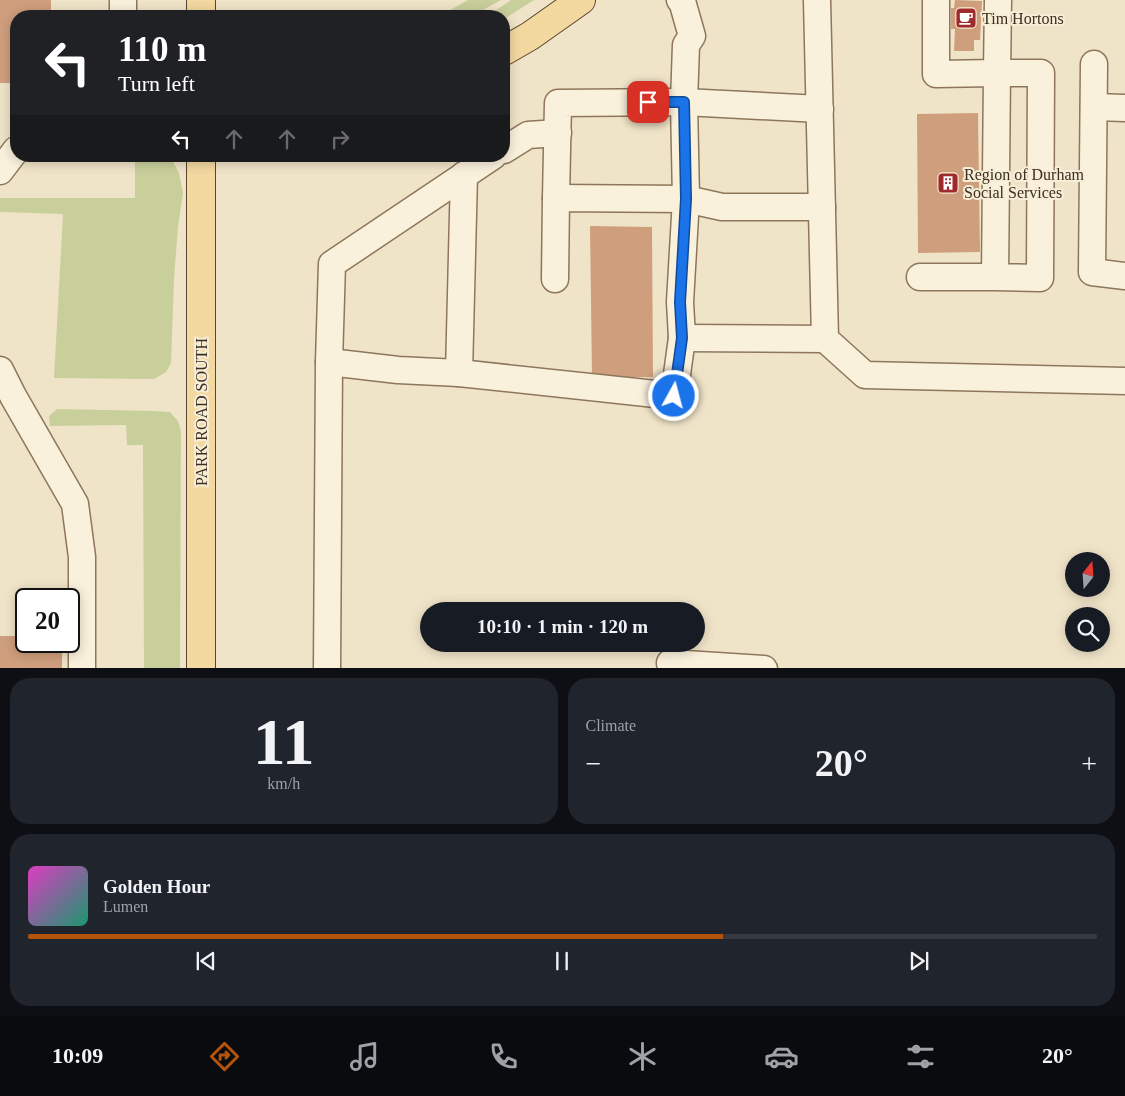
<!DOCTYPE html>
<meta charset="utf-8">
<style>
body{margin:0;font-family:"Times New Roman",serif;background:#20242c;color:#f1f3f6;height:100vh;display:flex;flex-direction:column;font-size:19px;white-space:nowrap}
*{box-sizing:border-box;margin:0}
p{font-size:16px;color:#9ea1a6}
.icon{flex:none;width:28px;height:28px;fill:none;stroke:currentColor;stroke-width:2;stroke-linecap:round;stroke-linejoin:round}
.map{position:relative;height:668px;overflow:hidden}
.details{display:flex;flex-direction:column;gap:10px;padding:10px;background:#0d0f14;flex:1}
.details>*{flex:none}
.hud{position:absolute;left:10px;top:10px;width:500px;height:152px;border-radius:20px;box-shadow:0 2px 12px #0003;background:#202124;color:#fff;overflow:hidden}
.needle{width:32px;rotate:17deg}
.buttons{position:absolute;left:1065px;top:552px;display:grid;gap:10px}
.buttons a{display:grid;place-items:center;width:45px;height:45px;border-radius:50%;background:#171b24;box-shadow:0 2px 12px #0003;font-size:25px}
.speed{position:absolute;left:15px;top:588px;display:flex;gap:10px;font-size:25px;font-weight:700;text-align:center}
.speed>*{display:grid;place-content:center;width:65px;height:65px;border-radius:50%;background:#171b24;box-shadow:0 2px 12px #0003;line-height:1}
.speed .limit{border:2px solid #111;border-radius:8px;background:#fff;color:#111}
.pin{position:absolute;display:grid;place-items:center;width:42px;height:42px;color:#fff;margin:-21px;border-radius:10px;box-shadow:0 2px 8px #0006}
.me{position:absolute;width:55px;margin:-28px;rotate:7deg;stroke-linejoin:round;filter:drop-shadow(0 0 4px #0008)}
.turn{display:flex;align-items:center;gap:18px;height:105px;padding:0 25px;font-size:22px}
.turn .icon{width:65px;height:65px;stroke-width:2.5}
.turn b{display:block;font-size:35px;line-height:42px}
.lanes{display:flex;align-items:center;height:48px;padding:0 25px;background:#0003;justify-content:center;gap:25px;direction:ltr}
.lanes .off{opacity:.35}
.big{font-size:38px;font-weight:700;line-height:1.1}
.details .card{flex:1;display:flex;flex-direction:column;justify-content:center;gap:8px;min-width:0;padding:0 18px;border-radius:20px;background:#20242c}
.details .dial{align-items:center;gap:0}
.dial b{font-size:65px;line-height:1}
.song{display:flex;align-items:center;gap:15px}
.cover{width:60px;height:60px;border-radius:8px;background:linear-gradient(135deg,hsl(310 70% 55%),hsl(160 70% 35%))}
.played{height:5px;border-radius:2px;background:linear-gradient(90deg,#b45309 65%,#363941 65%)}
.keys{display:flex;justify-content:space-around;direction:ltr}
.heat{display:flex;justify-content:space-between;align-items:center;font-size:28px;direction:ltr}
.details .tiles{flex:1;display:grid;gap:10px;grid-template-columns:1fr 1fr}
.card:last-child{grid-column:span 2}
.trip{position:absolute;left:420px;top:602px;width:285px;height:50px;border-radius:25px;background:#171b24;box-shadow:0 2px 12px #0003;font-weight:700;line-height:50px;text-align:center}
.tab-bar{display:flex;height:80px;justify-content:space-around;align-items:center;background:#090b0e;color:#9ea1a6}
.tab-bar .icon{width:35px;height:35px}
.tab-bar .on{color:#b45309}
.tab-bar b{font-size:22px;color:#f1f3f6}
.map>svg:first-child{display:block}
</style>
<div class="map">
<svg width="1125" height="669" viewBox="0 0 1125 669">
<rect width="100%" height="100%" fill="#f0e4c8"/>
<g fill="#c9cf9b">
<path d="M468,0H501L472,16H440Z"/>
<path d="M511,0H534L504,19V16H485L501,7Z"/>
<path d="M135,156H170L179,173L183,193L178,226L174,280L171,363L166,372L154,379L54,378L63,214L0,212V198H135Z"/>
<path d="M57,409L154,411L170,412L178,421L181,432L180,668H144L143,445H127L126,425L50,426L49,416Z"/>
</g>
<g fill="#cf9f7d">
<path d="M0,0H51V16H16V83H0Z"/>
<path d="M955,0L982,1L980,40H974V51H954L955,29H951V8H954Z"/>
<path d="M978,113L980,252L918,253L917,114Z"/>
<path d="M590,226L652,227L653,377L592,378Z"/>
<path d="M0,636H26V641H62V669H0Z"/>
</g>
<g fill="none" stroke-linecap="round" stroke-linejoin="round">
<g stroke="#8d765c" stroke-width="29">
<g id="minor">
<path d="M123,0V16"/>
<path d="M817,0L825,339L865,375L1125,381"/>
<path d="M936,0V74L997,73L998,0"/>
<path d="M1094,64L1092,272L1125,276"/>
<path d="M1094,107L1125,108"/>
<path d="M504,150L528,135L558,133"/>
<path d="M0,171L16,150"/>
<path d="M556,198L558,103L684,102L820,109"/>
<path d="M920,277H995L997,73H1041L1040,278L995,277"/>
<path d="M555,279L556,198L686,199L722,207H822"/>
<path d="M682,338L825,339"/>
<path d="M329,362L398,370L459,373L674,396L682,338L680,302L686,199L684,102L686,45L692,36L682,1L680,0"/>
<path d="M0,370L13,396L75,504L82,557V669"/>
<path d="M459,373L464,175"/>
<path d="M670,663L764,669"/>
<path d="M327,669L329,362L332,264L493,156"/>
</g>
</g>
<g stroke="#5b4430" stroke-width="30">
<g id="major">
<path d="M201,16V0"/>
<path d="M504,51L530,36L581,0"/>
<path d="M201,156V669"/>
</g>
</g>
<use href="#minor" stroke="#faf1dc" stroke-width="26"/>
<use href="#major" stroke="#f3d9a0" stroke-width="28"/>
</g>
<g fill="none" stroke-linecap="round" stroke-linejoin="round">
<g stroke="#114b97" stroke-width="12">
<path id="route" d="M648,102H684L686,199L680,302L682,338L674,396"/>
</g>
<use href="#route" stroke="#1a73e8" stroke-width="9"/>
</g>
<defs>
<g id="cafe-square" transform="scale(1.125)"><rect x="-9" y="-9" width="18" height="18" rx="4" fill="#9e2a2b" stroke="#f7eed8"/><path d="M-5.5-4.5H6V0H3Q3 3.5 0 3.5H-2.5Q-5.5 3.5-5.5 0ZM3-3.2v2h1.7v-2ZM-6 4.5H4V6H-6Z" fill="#fff"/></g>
<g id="building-square" transform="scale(1.125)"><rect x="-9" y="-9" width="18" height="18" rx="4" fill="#9e2a2b" stroke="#f7eed8"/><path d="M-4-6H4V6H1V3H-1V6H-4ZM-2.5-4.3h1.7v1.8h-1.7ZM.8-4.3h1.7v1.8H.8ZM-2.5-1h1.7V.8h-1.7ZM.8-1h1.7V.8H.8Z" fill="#fff"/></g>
</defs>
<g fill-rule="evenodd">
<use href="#cafe-square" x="966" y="18"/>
<use href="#building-square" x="948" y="183"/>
</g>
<g text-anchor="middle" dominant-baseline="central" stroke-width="4" stroke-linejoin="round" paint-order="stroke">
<g font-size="16" fill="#3d2e20" stroke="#f7eed8" text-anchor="start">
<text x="982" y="18">Tim Hortons</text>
<text x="964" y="174">Region of Durham<tspan x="964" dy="18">Social Services</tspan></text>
</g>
<g font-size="16" fill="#3d2e20" stroke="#f7eed8">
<text transform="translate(201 412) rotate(-90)">PARK ROAD SOUTH</text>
</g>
</g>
</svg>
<div class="buttons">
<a><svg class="needle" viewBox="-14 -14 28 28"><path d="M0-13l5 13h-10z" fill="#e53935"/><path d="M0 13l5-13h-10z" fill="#9ea1a6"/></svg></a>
<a><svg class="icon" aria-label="search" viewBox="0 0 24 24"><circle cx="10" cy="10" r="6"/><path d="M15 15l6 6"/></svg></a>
</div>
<div class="speed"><div class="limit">20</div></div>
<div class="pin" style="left:648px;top:102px;background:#d93025"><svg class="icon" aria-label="arrive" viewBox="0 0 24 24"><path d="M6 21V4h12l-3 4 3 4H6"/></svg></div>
<svg class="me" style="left:674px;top:396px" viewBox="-20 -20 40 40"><circle r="17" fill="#1a73e8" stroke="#fff" stroke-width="3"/><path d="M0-11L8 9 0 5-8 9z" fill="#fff"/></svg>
<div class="trip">10:10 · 1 min · 120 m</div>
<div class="hud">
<div class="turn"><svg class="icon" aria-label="left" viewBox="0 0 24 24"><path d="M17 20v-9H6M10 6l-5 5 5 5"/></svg><div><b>110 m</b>Turn left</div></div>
<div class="lanes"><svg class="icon" aria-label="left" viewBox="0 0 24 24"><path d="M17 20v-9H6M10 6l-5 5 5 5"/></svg><svg class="icon off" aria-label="ahead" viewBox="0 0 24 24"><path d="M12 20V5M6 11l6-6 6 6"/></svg><svg class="icon off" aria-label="ahead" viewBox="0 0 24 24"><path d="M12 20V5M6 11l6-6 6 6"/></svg><svg class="icon off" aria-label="right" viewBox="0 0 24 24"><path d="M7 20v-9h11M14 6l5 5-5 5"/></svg></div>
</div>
</div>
<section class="details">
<div class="tiles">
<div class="card dial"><b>11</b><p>km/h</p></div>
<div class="card"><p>Climate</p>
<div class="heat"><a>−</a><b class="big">20°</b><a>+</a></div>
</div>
<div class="card">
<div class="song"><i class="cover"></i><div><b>Golden Hour</b><p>Lumen</p></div></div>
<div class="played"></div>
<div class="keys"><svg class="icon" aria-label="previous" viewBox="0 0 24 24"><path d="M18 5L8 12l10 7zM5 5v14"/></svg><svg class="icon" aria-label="pause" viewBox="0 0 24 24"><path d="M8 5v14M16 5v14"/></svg><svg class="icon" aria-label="next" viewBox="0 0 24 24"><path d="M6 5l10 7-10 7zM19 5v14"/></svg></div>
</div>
</div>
</section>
<nav class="tab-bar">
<b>10:09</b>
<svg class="icon on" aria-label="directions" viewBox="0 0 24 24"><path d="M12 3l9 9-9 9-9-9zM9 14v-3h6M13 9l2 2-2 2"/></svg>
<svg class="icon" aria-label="music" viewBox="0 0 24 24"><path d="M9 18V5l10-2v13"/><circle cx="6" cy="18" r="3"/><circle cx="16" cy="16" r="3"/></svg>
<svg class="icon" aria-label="phone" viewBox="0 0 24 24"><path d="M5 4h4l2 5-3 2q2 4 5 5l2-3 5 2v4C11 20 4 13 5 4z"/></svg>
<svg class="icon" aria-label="climate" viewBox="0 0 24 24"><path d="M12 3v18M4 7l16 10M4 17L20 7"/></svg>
<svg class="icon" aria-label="car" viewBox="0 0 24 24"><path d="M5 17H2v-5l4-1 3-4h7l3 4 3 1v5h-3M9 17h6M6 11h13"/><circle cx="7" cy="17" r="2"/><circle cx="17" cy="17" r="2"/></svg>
<svg class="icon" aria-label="filters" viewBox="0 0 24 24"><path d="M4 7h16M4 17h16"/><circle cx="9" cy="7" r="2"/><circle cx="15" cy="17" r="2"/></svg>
<b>20°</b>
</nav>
